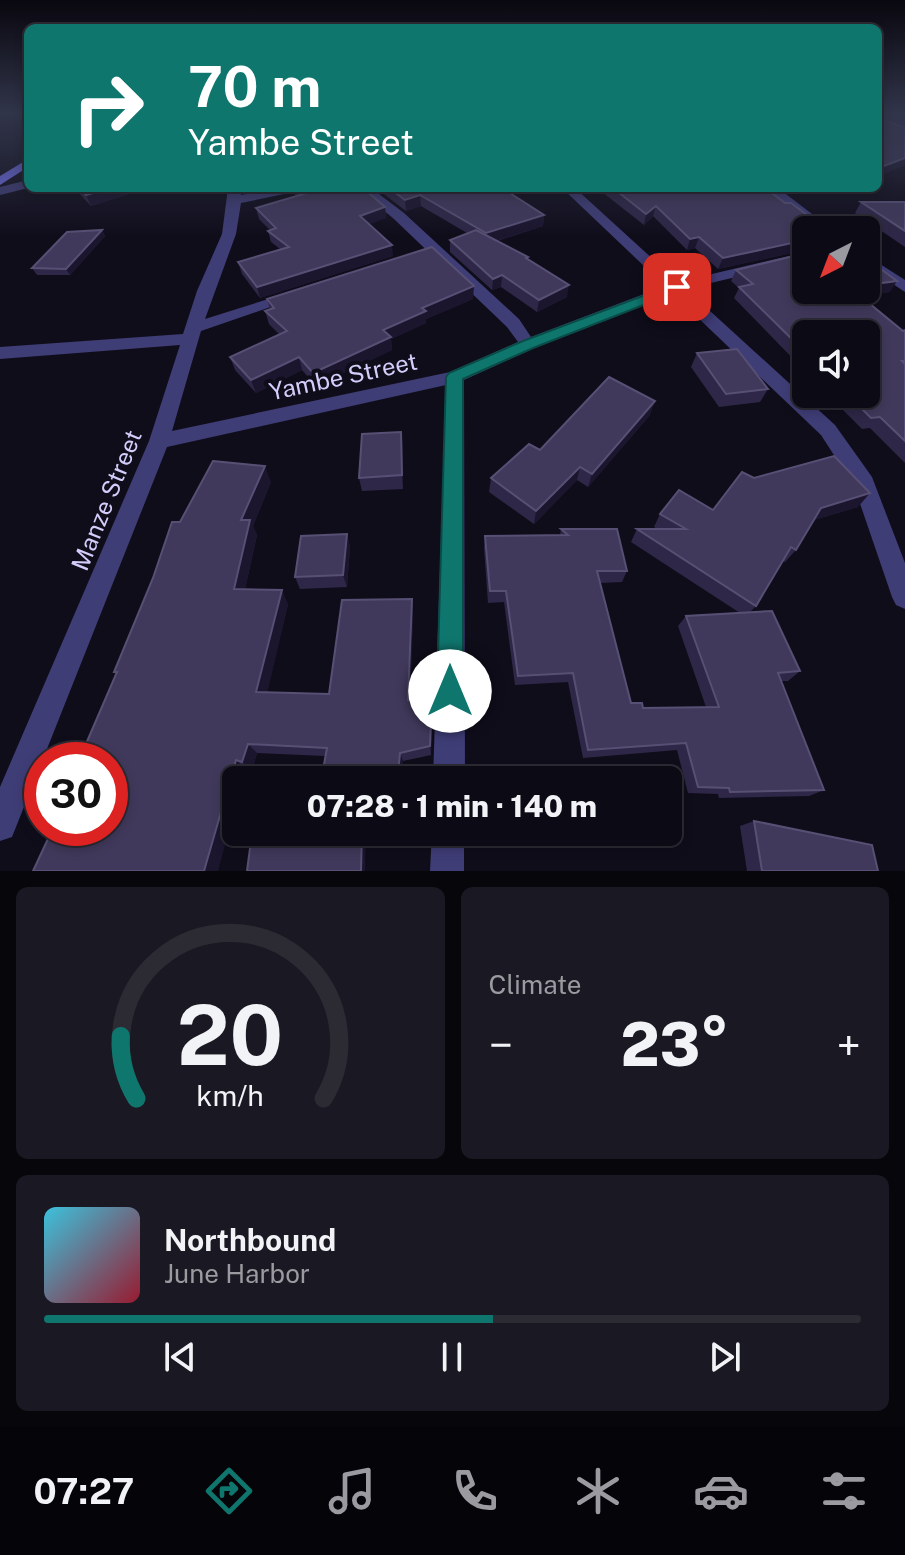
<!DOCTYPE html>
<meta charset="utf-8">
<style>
body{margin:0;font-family:"Public Sans",sans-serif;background:#1a1822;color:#f1f3f6;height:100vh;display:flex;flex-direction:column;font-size:30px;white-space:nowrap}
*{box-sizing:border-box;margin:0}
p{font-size:26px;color:#9a9aa0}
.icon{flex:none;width:44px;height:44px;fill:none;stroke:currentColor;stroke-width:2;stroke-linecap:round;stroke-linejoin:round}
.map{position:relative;height:871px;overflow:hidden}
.details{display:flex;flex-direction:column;gap:16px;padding:16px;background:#07060b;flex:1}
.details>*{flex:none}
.top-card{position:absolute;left:24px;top:24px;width:858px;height:168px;border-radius:12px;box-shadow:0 4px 12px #0003,0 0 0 2px #2c2b34;background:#0f766e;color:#fff;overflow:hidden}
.needle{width:52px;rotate:222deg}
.fabs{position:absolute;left:792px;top:216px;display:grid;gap:16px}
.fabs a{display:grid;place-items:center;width:88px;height:88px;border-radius:12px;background:#0c0a14;box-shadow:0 4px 12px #0003,0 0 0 2px #2c2b34;font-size:40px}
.speed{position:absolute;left:24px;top:742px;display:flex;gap:16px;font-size:40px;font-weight:700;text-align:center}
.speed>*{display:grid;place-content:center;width:104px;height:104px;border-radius:50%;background:#0c0a14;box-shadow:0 4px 12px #0003,0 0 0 2px #2c2b34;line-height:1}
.speed .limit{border:12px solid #d22;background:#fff;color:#111}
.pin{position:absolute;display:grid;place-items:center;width:68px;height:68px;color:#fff;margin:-34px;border-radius:16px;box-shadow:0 4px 12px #0006}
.me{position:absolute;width:88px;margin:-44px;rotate:0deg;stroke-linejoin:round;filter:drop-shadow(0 0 6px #0008)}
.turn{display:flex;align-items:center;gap:28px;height:168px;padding:0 32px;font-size:36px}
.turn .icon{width:104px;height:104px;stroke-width:2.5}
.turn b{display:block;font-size:56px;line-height:68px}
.big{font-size:60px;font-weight:800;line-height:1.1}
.details .card{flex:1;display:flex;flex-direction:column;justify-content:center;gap:12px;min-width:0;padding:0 28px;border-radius:12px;background:#1a1822}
.details .dial{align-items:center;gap:0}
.dial svg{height:208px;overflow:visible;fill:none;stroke:#2c2b34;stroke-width:7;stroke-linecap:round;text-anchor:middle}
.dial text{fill:#f1f3f6;stroke:none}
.song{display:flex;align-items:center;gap:24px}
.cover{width:96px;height:96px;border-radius:12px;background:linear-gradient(135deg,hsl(190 70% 55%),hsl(350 70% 35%))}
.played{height:8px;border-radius:4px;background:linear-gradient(90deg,#0f766e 55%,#2c2b34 55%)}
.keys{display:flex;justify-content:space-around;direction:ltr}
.heat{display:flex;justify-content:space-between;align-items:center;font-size:44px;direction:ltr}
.details .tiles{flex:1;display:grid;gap:16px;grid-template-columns:1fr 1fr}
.card:last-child{grid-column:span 2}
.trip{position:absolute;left:222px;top:766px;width:460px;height:80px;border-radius:12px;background:#0c0a14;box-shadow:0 4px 12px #0003,0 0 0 2px #2c2b34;font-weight:800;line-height:80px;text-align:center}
.menu{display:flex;height:128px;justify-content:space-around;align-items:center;background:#050408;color:#9a9aa0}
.menu .icon{width:56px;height:56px}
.menu .on{color:#0f766e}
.menu b{font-size:36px;color:#f1f3f6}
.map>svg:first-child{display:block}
</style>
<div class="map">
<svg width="905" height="871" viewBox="0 0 905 871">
<rect width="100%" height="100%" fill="#100d1b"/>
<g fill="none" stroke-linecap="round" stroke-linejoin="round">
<g fill="#3f3d76" fill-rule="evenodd">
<path d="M28,180V188L0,195V187Z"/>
<path d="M228,188H240L241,195L285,188H313L241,203L236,234L205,319L294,291L302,296L201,331L172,431L450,372L518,342L507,327L394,219L357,188H371L404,213L519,319L531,337L665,286L562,188H575L678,282L806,252V260L686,289L835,425L872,477L905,563V609L896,605L892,597L854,486L821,435L673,294L534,348L464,380L465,780H433L446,385L167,447L12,837L0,841V787L149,441L180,345L0,359V347L183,334L197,291L222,234Z"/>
<path d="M764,188H778L833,230H818Z"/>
<path d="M866,255L905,280V292L866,266Z"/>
<path d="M432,832H464V871H430Z"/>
</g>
<path fill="#726fef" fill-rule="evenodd" d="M28,159V167L0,185V176Z"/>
</g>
<g fill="#2e2747">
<path d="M878,114H905V126L882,119V120L905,127V165L878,176Z"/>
<path d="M74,188H148L91,206Z"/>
<path d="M294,188H363L385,207L386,218L369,224L393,256L260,298L242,274L238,262L280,249L271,242L268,231L270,230L259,219L256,208L297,196L295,195Z"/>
<path d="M376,188H517L508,191L544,215L543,226L497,241L528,260L567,297L537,312L501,287L492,290L450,252V240L467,233L421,206L406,211Z"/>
<path d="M597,188H765L806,230V250L718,269L695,248L687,250L653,216L644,225Z"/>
<path d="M861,202H905V247L855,213Z"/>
<path d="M102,230L105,236L70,275H37L32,268Z"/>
<path d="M736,270L890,292L861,296L903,331L905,330V463L870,428L862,429L827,394H866L806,334V372L734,298L739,288L731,281Z"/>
<path d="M267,299H473L426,319V323L391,339L392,350L316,386L302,370L256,393L235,370L230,357L280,335L269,324L265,311L270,309Z"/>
<path d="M697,353L768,389L760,402L719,407L691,367Z"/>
<path d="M650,415L588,487L577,480L534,524L489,492L491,478L540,450Z"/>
<path d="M403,446V489L362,491L359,478Z"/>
<path d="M754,478L858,507L814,520L796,550L785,562L782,561L756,606L750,612L800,671L788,681H781L824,790L809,796L719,798L718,794L688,793L677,750L583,758L568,682L515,685L504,602L488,603L484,548L485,536L560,535L561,529L627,571L622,582L600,583L631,703L643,708L706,707L678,626L686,616L740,613L631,542L637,529H657L654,527L660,514L713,510Z"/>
<path d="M271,482L253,526L257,535L245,589L288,604L267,692L329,694L412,599L413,612L410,700L432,705L431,755L403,761L401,780H370L329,777L323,770L325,756L257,753L252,770L246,769L243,780H236L110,828L116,674L114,672L180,522Z"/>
<path d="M347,534L350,547L347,587L300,589L295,577Z"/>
<path d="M754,821L878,871H747L740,826Z"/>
</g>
<g fill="#1b152e">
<path d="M905,158V165L878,176L884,166Z"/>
<path d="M110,188H148L91,206L86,195Z"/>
<path d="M498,188H517L497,195Z"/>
<path d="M420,195L421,206L406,211L405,200Z"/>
<path d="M656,206L653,216L644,225L646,214Z"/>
<path d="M385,207L386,218L361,227L360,216Z"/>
<path d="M544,215L543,226L486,244V233Z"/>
<path d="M102,230L105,236L70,275L66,269Z"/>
<path d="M699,237L695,248L687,250L690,239Z"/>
<path d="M806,240V250L718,269L723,258Z"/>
<path d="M392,245L393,256L260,298L257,287Z"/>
<path d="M502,275L501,287L492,290L493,279Z"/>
<path d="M897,281L890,292L843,299L849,290H866V285Z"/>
<path d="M569,285L567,297L537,312L539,300Z"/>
<path d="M474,286L473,299L426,319V323L391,339L392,350L316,386L313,373L383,330L422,308Z"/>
<path d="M299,357L302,370L256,393L251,380Z"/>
<path d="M655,401L650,415L588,487L592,474Z"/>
<path d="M401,432L403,446V489L402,475Z"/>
<path d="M265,466L271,482L253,526L257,535L242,602L234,589L241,520Z"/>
<path d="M580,467L577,480L534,524L536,511Z"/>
<path d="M870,493L858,507L810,521L821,508Z"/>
<path d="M347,534L350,547L347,587L343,575Z"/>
<path d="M282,590L288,604L265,702L256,692Z"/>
<path d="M412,599L413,612L410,710L408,700Z"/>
<path d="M432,695V705L431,755L430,746Z"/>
<path d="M248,744L257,753L252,770L242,762Z"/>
<path d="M400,753L403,761L401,780L398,774Z"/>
<path d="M236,760L246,769L243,780H236V804L218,871H204Z"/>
<path d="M362,832H366L365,871H361Z"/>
</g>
<g fill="#40395b" stroke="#575074" stroke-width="2">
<path d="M878,114H880L882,120L905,127V158L884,166L878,164Z"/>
<path d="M79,188H110L86,195Z"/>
<path d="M299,188H363L385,207L360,216L392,245L257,287L238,262L289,247L268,231L276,228L256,208L307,193Z"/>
<path d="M389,188H502L544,215L486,233L420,195L405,200Z"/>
<path d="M613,188H765L785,203H791L827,230H806V240L723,258L699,237L690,239L656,206L646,214Z"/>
<path d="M861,202H905V231Z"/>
<path d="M102,230L66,269L32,268L67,232Z"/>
<path d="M476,230L528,257L526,258L569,285L539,300L502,275L493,279L450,240Z"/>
<path d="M432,247L474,286L422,308L426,311L383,330L391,337L313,373L299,357L251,380L230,357L287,331L265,311L274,308L267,299Z"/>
<path d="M806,253V290H853L903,331L905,330V361H902L905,364V441L880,417L871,418L847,394H866V334H806V353L739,287L753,284L736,270Z"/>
<path d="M866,258L897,281L866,285Z"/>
<path d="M737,349L768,389L726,394L697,353Z"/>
<path d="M609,377L655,401L592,474L580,467L536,511L491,478L529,444L540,450Z"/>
<path d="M401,432L402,475L359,478L362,434Z"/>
<path d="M834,456L870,493L821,508L796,550L791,547L756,606L637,529H686L660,514L679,490L713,510L742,472L754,478Z"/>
<path d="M213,461L265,466L241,520H250L234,589L282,590L256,692L329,694L342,600L412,599L408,700L432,695L430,746L400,753L398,774L323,770L327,748L248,744L242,762L236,760L204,871H33L53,828H110V760H79L117,672H114L153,578L172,522H180Z"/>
<path d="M561,529H617L627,571H597L631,703H642L643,708L719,707L686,616L772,611L800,671L778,673L824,790L730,792L729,788L698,787L686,743L588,750L573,673L518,676L506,591H490L485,536L568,535Z"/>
<path d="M347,534L343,575L295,577L301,536Z"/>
<path d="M754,821L872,845L878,871H762Z"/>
<path d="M258,832H362L361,871H247L252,833Z"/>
</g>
<linearGradient id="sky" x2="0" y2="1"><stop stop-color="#09070f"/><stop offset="0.48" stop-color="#31354a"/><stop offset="1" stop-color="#31354a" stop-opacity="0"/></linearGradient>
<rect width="905" height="236" fill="url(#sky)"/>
<path fill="#0f766e" stroke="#0a4d48" stroke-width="2" d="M677,283L682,284V290L533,348L463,379V691L459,700L450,704L441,700L437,691L446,377L449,373L523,341Z"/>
<g text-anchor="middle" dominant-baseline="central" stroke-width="8" stroke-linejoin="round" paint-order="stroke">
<g font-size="24" fill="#d2cdfa" stroke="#100d1b">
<text transform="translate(343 376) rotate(-12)">Yambe Street</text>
<text transform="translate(106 500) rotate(-68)">Manze Street</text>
</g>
</g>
</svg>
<div class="fabs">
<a><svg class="needle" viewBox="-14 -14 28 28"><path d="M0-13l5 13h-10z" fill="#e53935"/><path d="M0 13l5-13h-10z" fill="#9a9aa0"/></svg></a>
<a><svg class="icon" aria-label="sound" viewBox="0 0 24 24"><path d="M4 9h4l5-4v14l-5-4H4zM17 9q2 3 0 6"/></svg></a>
</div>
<div class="speed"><div class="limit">30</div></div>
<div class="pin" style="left:677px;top:287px;background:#d93025"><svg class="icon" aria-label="arrive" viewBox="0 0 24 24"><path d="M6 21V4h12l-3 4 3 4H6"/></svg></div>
<svg class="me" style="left:450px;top:691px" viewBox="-20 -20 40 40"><circle r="19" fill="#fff"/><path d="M0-13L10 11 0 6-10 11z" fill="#0f766e"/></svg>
<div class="trip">07:28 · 1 min · 140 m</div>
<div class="top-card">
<div class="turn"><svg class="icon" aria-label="right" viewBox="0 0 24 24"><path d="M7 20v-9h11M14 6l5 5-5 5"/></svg><div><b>70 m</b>Yambe Street</div></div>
</div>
</div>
<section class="details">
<div class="tiles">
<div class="card dial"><svg viewBox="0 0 100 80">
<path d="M14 69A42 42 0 1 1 86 69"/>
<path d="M14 69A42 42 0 0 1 8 45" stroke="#0f766e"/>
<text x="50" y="56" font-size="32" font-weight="700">20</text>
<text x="50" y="72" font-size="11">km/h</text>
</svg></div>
<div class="card"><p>Climate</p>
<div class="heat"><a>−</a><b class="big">23°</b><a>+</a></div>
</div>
<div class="card">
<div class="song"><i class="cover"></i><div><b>Northbound</b><p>June Harbor</p></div></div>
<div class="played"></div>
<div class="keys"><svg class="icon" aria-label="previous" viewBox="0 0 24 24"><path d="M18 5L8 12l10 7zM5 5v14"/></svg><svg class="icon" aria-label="pause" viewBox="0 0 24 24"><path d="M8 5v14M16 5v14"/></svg><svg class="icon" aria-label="next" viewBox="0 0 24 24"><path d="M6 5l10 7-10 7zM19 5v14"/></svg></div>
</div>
</div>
</section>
<nav class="menu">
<b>07:27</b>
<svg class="icon on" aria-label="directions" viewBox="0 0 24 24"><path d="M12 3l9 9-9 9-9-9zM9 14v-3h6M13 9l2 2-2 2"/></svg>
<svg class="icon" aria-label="music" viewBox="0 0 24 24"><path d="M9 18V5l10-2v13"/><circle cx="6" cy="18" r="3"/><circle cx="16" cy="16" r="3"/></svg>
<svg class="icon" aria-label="phone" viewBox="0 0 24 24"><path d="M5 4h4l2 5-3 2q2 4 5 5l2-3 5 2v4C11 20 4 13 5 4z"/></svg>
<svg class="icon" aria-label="climate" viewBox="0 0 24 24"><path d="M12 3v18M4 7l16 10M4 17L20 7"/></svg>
<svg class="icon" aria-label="car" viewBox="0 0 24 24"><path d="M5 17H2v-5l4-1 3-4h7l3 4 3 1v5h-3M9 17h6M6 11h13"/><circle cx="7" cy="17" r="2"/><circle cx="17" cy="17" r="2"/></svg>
<svg class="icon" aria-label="filters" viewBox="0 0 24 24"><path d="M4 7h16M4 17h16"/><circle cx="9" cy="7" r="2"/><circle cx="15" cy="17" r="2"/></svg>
</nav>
